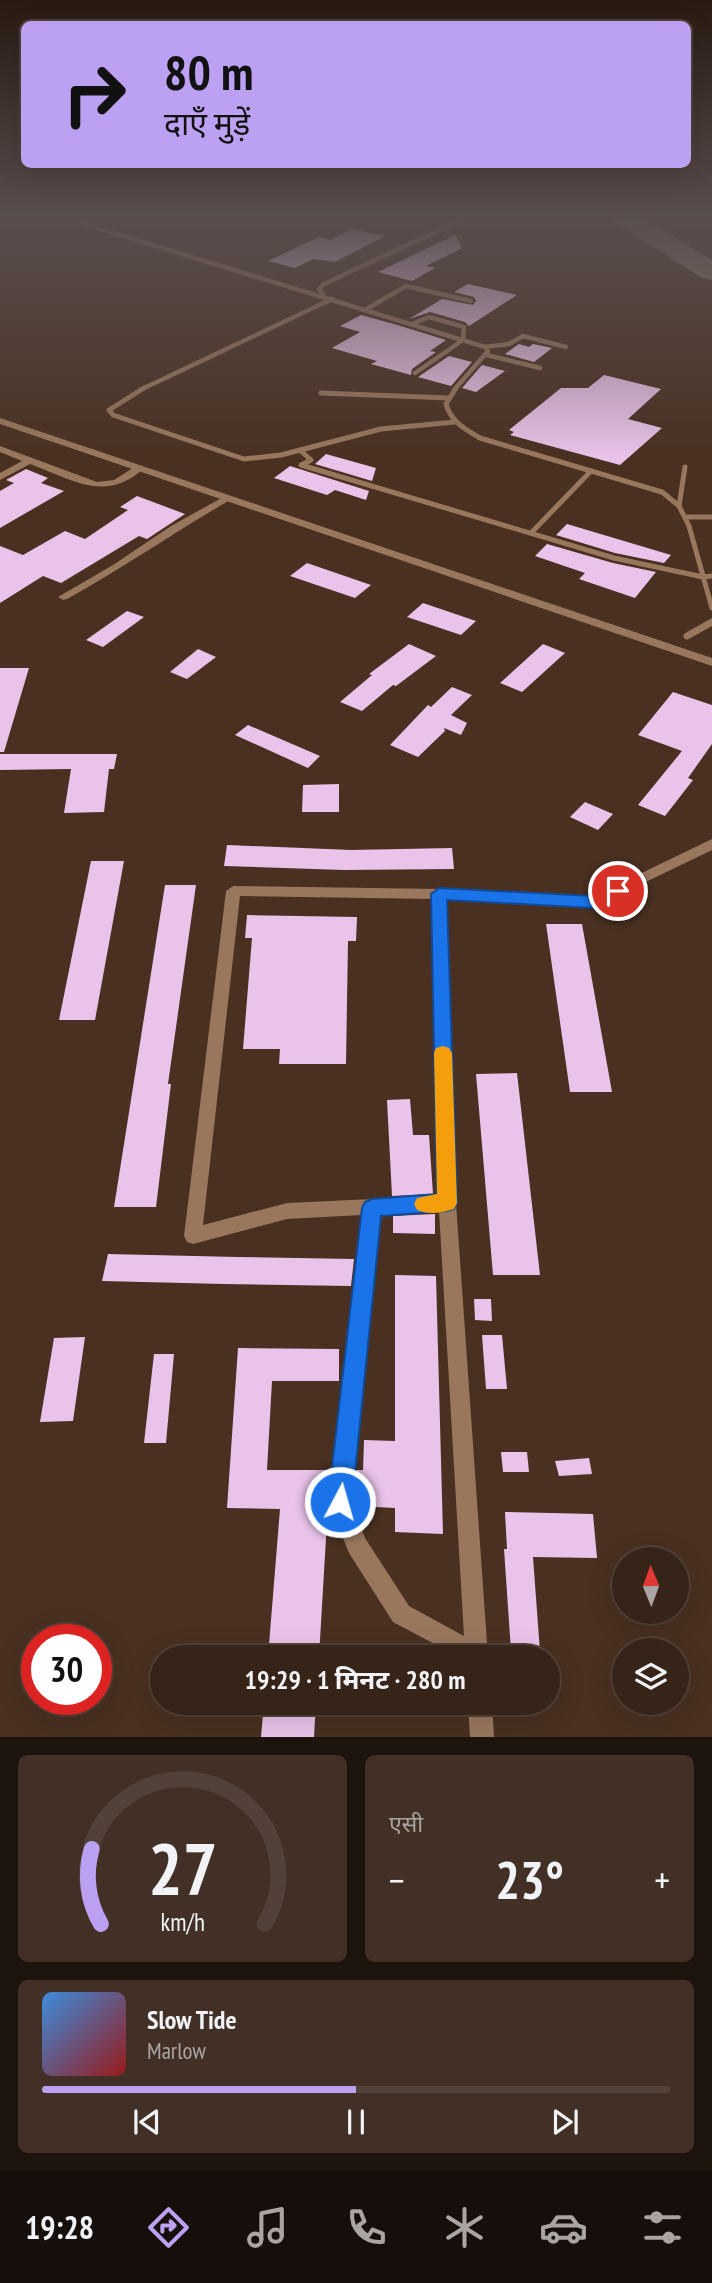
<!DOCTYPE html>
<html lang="hi">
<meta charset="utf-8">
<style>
body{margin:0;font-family:"PT Sans Narrow","Noto Sans Devanagari",sans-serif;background:#423026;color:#f1f3f6;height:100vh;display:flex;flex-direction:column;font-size:26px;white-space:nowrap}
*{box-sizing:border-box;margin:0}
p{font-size:23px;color:#aaa4a2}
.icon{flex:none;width:38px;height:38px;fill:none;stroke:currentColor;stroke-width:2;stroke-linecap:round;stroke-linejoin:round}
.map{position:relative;height:1737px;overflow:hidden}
.side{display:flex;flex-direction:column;gap:18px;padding:18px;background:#1e140e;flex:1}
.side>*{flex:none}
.hud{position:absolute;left:21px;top:21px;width:670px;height:147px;border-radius:10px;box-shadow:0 7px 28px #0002,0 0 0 2px #514138;background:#bca0f2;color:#111;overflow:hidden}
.needle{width:46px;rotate:359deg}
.tools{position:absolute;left:612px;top:1547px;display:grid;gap:14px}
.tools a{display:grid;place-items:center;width:77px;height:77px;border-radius:50%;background:#372419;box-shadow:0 7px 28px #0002,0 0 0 2px #514138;font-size:35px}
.speed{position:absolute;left:21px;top:1624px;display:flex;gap:14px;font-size:35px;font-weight:700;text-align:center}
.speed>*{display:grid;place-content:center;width:91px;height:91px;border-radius:50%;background:#372419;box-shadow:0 7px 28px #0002,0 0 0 2px #514138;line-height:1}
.speed .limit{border:10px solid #d22;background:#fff;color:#111}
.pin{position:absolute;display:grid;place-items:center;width:60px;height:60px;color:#fff;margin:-30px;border:4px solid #fff;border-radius:50%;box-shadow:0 2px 7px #0007}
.me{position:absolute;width:77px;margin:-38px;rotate:6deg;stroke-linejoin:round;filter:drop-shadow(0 0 5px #0008)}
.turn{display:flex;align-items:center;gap:24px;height:147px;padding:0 28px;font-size:32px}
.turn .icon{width:91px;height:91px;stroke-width:2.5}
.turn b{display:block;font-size:49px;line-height:60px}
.big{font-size:52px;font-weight:700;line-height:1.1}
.side .tile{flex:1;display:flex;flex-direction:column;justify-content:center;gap:10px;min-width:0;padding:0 24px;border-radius:10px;background:#423026}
.side .dial{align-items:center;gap:0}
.dial svg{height:182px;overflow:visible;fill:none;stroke:#514138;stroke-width:7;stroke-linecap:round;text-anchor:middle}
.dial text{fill:#f1f3f6;stroke:none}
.song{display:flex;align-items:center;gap:21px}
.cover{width:84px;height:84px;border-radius:10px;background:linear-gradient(135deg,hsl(210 70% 55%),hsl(0 70% 35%))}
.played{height:7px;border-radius:4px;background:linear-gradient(90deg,#bca0f2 50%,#514138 50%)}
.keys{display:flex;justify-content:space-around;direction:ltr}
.heat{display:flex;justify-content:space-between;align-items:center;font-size:38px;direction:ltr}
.side .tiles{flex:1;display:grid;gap:18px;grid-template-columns:1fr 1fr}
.tile:last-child{grid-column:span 2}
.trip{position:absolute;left:150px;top:1645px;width:410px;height:70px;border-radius:35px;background:#372419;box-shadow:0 7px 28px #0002,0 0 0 2px #514138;font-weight:700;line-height:70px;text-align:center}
.tabs{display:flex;height:112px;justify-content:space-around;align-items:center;background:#160e0a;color:#aaa4a2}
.tabs .icon{width:49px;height:49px}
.tabs .on{color:#bca0f2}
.tabs b{font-size:32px;color:#f1f3f6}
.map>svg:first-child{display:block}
</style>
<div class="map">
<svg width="712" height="1737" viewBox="0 0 712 1737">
<rect width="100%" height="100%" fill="#493021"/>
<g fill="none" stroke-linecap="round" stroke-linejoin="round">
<path fill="#8e786c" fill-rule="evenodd" d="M608,215H638L712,260V280L702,278L611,220Z"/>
</g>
<g fill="#e9c3e9">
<path d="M352,229L385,236L335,262L313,259L295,268L268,261L319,237L330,240Z"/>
<path d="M455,235L462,248L426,266L435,268L412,281L378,272Z"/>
<path d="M468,284L517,295L469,326L465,322L430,312L409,319L442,299L473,305L476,301L474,297L454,292Z"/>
<path d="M361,315L394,324L446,340L430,351L436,352L412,369L411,375L371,364L377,361L332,348L360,332L340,326Z"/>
<path d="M519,344L529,347L533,344L552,348L534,362L505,354Z"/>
<path d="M449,356L472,362L451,386L418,377Z"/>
<path d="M482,365L505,371L476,392L462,388Z"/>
<path d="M604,375L661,389L628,419L662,428L620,465L510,435L514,432L509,430L561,388H588Z"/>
<path d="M326,454L376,468L372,481L315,464Z"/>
<path d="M290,466L369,491L366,500L335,490L327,495L274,478Z"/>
<path d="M26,469L48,478L41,483L64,491L0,528V491L14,483L6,480Z"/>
<path d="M137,496L185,514L147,539L139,536L61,583L43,576L0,603V546L23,555L65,531L85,539L128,510L120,507Z"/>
<path d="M567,524L671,555L664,563L615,553L556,535Z"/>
<path d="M547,544L613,563L656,572L635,598L579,579L585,573L535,556Z"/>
<path d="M307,563L371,585L355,598L290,576Z"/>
<path d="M423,603L476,621L461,635L407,617Z"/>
<path d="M127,611L144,617L103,647L86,640Z"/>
<path d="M409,644L436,656L396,686L393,685L362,711L340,702L372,675L369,674Z"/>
<path d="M543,644L565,653L522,692L500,683Z"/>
<path d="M198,649L216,657L187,679L170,672Z"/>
<path d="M0,668H29L4,752H0Z"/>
<path d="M452,687L472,695L451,715L467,723L461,735L444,728L445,731L418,757L390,745L428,705L431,707Z"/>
<path d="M673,692L712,705V744L688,778L693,780L665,816L638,805L682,751L638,735Z"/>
<path d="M248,725L320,756L308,768L235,735Z"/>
<path d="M0,754H117L114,769H109L104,812L64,813L71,769L0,770Z"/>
<path d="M339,784V812H302L303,785Z"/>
<path d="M585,802L613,814L598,830L570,817Z"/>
<path d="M227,845L351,850L452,848L454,869L344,870L224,866Z"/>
<path d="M91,861H124L95,1020H59Z"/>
<path d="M165,885H196L168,1084H171L156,1207H114Z"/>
<path d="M247,915L357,917L356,941H348L346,1064H279L280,1049H243L252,938H245Z"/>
<path d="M546,924H582L612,1092H570Z"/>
<path d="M517,1073L540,1275H493L476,1074Z"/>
<path d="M410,1099L413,1135H429L433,1194L392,1196L387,1100Z"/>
<path d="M435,1214V1234L393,1233V1216Z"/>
<path d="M108,1254L238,1257L354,1259L351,1286L224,1284L102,1281Z"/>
<path d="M395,1275L436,1276L443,1534L395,1532V1508L356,1506L354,1502L357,1470H363L364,1440L395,1441Z"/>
<path d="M474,1299H491L492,1321L475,1320Z"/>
<path d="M482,1335H502L507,1389H486Z"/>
<path d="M85,1337L73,1421L40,1422L54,1338Z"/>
<path d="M238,1348L339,1349V1381H272L267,1470H330L319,1657H268L280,1509L227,1508Z"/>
<path d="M154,1354H174L166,1443H144Z"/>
<path d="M501,1452H527L529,1472H503Z"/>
<path d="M589,1458L592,1474L559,1476L555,1461Z"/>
<path d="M505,1512L593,1514L597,1558L533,1557L540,1652L511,1651L504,1549H507Z"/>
<path d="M264,1703H316L314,1737H261Z"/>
</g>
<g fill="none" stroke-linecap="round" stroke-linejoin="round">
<g stroke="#98775d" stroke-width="4.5">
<path d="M82,215L81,220L87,225L485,347L488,351L454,390"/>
<path d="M324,296L319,289L324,284L472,215"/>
<path d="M365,310L406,286L471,301"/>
<path d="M412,324L429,317L464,327L463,340L415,373"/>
<path d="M485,347L509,344L523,336L566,347"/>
<path d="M487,355L540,368"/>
<path d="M140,390L332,299"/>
</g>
<g stroke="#98775d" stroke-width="5">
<path d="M144,388L109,410L113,415L244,459L281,455L381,429L455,422"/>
<path d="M456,388L446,404C451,422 465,429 480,438L662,492L679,506L689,526L712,608"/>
<path d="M321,393L449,398"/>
<path d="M300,450L311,460L301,465L614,558L703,577L712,576"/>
<path d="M679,506L685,467"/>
<path d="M685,517H712"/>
<path d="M531,533L591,471"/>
</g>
<path stroke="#98775d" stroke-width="7" d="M687,636L712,622"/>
<g fill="#98775d" fill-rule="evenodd">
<path d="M0,446L97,482L114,480L136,466L144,468C106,504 71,479 30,464L0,480V473L22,461L0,452Z"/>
<path d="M227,495L230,496V500C175,532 123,568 67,599L63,600L58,597L113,565L171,526Z"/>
<path d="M712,839V850L594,907L446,899L456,1203L488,1657H459L393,1622L349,1553L329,1502L362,1215L287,1219L193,1244L187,1242L184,1236L226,891L233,886L439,889L592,897ZM240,896L432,899L438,1196L287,1203L203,1225ZM439,1211L464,1636L409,1606L365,1538L351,1502L380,1214Z"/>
<path d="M468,1703H492L494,1737H470Z"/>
</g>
<path fill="#98775d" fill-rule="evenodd" d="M0,418L712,658V666L0,424Z"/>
</g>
<linearGradient id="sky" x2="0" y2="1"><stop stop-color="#281a12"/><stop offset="0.47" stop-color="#594e4e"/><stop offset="1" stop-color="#594e4e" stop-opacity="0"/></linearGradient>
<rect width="712" height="459" fill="url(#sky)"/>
<path fill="#1a73e8" stroke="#114b97" stroke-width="2" d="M618,885L626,891L623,895L594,908L447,900L457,1203L454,1209L447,1211L381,1216L352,1502L349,1511L340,1514L332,1511L328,1502L362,1208L365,1202L372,1199L437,1194L431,894L439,888L592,896Z"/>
<path fill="#f59e0b" d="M443,1046L449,1048L452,1053L457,1203L454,1209C443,1213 428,1215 417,1210L414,1204L417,1198L437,1194L434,1053L436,1048Z"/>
</svg>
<div class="tools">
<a><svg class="needle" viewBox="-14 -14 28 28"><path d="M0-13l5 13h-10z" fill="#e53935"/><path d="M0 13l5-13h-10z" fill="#aaa4a2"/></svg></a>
<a><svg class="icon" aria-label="layers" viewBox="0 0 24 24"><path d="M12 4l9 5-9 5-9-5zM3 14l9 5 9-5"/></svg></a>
</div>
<div class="speed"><div class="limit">30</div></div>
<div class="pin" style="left:618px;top:891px;background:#d93025"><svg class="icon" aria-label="arrive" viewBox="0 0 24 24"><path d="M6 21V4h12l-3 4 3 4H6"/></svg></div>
<svg class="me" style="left:340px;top:1502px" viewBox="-20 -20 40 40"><circle r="17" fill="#1a73e8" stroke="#fff" stroke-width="3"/><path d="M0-11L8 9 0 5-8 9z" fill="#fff"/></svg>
<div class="trip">19:29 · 1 मिनट · 280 m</div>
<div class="hud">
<div class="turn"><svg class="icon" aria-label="right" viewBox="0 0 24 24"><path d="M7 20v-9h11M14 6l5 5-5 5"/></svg><div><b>80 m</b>दाएँ मुड़ें</div></div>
</div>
</div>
<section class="side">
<div class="tiles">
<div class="tile dial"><svg viewBox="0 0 100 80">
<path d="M14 69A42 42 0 1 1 86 69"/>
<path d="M14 69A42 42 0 0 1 10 36" stroke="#bca0f2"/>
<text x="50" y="56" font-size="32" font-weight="700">27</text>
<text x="50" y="72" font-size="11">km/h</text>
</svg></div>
<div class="tile"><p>एसी</p>
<div class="heat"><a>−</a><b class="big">23°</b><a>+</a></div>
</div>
<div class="tile">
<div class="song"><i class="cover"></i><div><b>Slow Tide</b><p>Marlow</p></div></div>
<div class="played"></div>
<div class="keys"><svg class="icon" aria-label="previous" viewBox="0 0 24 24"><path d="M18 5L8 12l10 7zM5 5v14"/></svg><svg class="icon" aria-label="pause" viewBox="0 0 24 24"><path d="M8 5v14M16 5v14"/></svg><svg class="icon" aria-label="next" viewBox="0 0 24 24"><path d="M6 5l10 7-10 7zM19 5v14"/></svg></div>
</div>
</div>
</section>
<nav class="tabs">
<b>19:28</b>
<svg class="icon on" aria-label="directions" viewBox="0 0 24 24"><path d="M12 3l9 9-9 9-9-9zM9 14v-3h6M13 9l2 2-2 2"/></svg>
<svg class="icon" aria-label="music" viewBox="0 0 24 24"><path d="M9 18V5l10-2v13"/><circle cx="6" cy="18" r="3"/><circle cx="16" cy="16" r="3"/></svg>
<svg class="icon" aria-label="phone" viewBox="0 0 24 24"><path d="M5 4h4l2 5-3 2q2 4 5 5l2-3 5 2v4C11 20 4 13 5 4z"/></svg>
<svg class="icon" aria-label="climate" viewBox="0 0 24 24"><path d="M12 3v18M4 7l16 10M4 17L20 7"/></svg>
<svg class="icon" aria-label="car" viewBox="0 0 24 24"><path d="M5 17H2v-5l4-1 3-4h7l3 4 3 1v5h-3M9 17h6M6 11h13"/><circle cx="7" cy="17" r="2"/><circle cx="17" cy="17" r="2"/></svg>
<svg class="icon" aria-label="filters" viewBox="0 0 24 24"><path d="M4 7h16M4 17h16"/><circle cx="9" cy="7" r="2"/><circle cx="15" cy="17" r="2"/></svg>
</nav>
